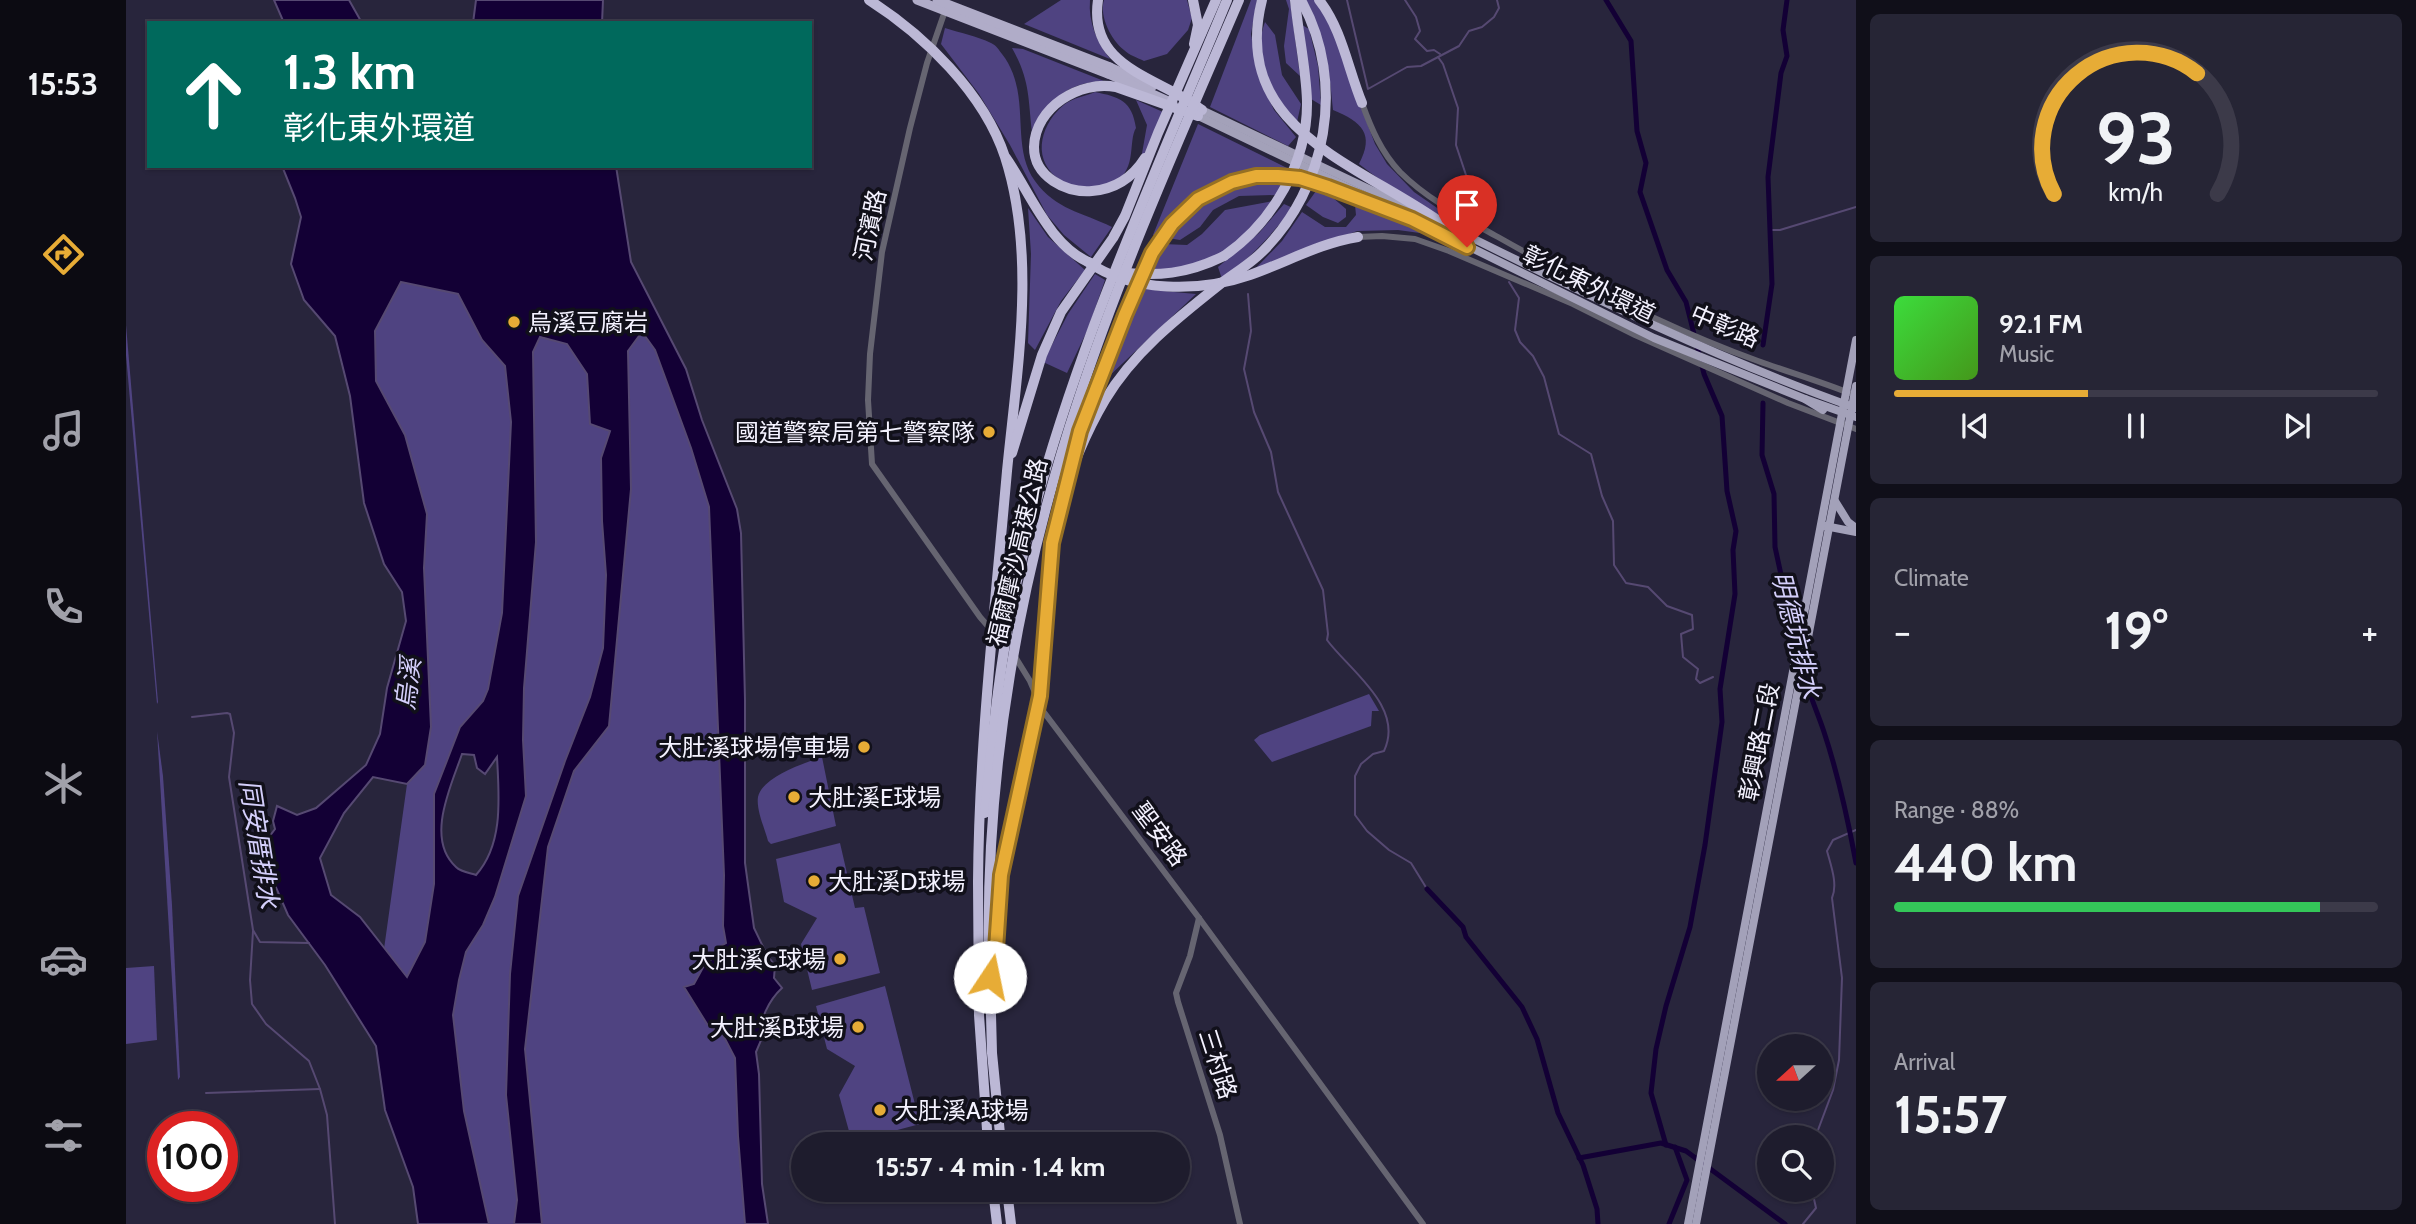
<!DOCTYPE html>
<meta charset="utf-8">
<style>
body{margin:0;font-family:Cabin,"Noto Sans TC",sans-serif;background:#262535;color:#f1f3f6;height:100vh;display:flex;flex-direction:column;font-size:26px;white-space:nowrap}
*{box-sizing:border-box;margin:0}
p{font-size:23px;color:#a1a1aa}
.icon{flex:none;width:38px;height:38px;fill:none;stroke:currentColor;stroke-width:2;stroke-linecap:round;stroke-linejoin:round}
.map{position:relative;flex:1;overflow:hidden}
.side{display:flex;flex-direction:column;gap:14px;padding:14px;background:#100f19;width:560px}
.side>*{flex:none}
.banner{position:absolute;left:21px;top:21px;width:665px;height:147px;border-radius:0px;box-shadow:0 2px 5px #0004,0 0 0 2px #3c3a49;background:#00695c;color:#fff;overflow:hidden}
.needle{width:46px;rotate:249deg}
.controls{position:absolute;left:1631px;top:1034px;display:grid;gap:14px}
.controls a{display:grid;place-items:center;width:77px;height:77px;border-radius:50%;background:#1e1c2d;box-shadow:0 2px 5px #0004,0 0 0 2px #3c3a49;font-size:35px}
.speed{position:absolute;left:21px;top:1111px;display:flex;gap:14px;font-size:35px;font-weight:700;text-align:center}
.speed>*{display:grid;place-content:center;width:91px;height:91px;border-radius:50%;background:#1e1c2d;box-shadow:0 2px 5px #0004,0 0 0 2px #3c3a49;line-height:1}
.speed .limit{border:10px solid #d22;background:#fff;color:#111}
.pin{position:absolute;display:grid;place-items:center;width:60px;height:60px;color:#fff;margin:-72px -30px;border-radius:50% 50% 50% 0;rotate:-45deg;box-shadow:0 0 7px #0007}
.pin .icon{rotate:45deg}
.me{position:absolute;width:77px;margin:-38px;rotate:11deg;stroke-linejoin:round;filter:drop-shadow(0 0 5px #0008)}
.turn{display:flex;align-items:center;gap:24px;height:147px;padding:0 21px;font-size:32px}
.turn .icon{width:91px;height:91px;stroke-width:2.5}
.turn b{display:block;font-size:49px;line-height:60px}
.big{font-size:52px;font-weight:700;line-height:1.1}
.side .card{flex:1;display:flex;flex-direction:column;justify-content:center;gap:10px;min-width:0;padding:0 24px;border-radius:10px;background:#262535}
.side .dial{align-items:center;gap:0}
.dial svg{height:182px;overflow:visible;fill:none;stroke:#3c3a49;stroke-width:7;stroke-linecap:round;text-anchor:middle}
.dial text{fill:#f1f3f6;stroke:none}
.song{display:flex;align-items:center;gap:21px}
.cover{width:84px;height:84px;border-radius:10px;background:linear-gradient(135deg,hsl(120 70% 55%),hsl(100 70% 35%))}
.played{height:7px;border-radius:4px;background:linear-gradient(90deg,#e7ac36 40%,#3c3a49 40%)}
.keys{display:flex;justify-content:space-around;direction:ltr}
.heat{display:flex;justify-content:space-between;align-items:center;font-size:38px;direction:ltr}
.charge{height:10px;border-radius:5px;background:linear-gradient(90deg,#34c759 88%,#3c3a49 0)}
.trip{position:absolute;left:665px;top:1132px;width:399px;height:70px;border-radius:35px;background:#1e1c2d;box-shadow:0 2px 5px #0004,0 0 0 2px #3c3a49;font-weight:700;line-height:70px;text-align:center}
main{display:flex;flex:1;min-height:0}
.tab-bar{display:flex;flex-direction:column;width:126px;justify-content:space-around;align-items:center;background:#0c0b12;color:#a1a1aa}
.tab-bar .icon{width:49px;height:49px}
.tab-bar .on{color:#e7ac36}
.tab-bar b{font-size:32px;color:#f1f3f6}
.map>svg:first-child{display:block}
</style>
<main>
<nav class="tab-bar">
<b>15:53</b>
<svg class="icon on" aria-label="directions" viewBox="0 0 24 24"><path d="M12 3l9 9-9 9-9-9zM9 14v-3h6M13 9l2 2-2 2"/></svg>
<svg class="icon" aria-label="music" viewBox="0 0 24 24"><path d="M9 18V5l10-2v13"/><circle cx="6" cy="18" r="3"/><circle cx="16" cy="16" r="3"/></svg>
<svg class="icon" aria-label="phone" viewBox="0 0 24 24"><path d="M5 4h4l2 5-3 2q2 4 5 5l2-3 5 2v4C11 20 4 13 5 4z"/></svg>
<svg class="icon" aria-label="climate" viewBox="0 0 24 24"><path d="M12 3v18M4 7l16 10M4 17L20 7"/></svg>
<svg class="icon" aria-label="car" viewBox="0 0 24 24"><path d="M5 17H2v-5l4-1 3-4h7l3 4 3 1v5h-3M9 17h6M6 11h13"/><circle cx="7" cy="17" r="2"/><circle cx="17" cy="17" r="2"/></svg>
<svg class="icon" aria-label="filters" viewBox="0 0 24 24"><path d="M4 7h16M4 17h16"/><circle cx="9" cy="7" r="2"/><circle cx="15" cy="17" r="2"/></svg>
</nav>
<div class="map">
<svg width="1730" height="1224" viewBox="0 0 1730 1224">
<rect width="100%" height="100%" fill="#28253c"/>
<g fill="#4f4381">
<path d="M935,0H964C962,22 971,42 984,59L898,24Z"/>
<path d="M978,0H1061L1066,18L1062,30L1041,54L1018,61C1012,58 1003,55 998,50C985,40 973,16 978,0Z"/>
<path d="M1125,0H1131L1125,34L1133,78L1148,110L1170,137L1162,146L1084,107Z"/>
<path d="M1160,0H1164L1174,76L1160,63L1158,46L1163,9Z"/>
<path d="M1180,0H1191L1208,35L1249,144L1261,164L1288,192L1343,230C1304,212 1267,191 1233,164C1249,134 1236,122 1207,110C1203,66 1200,40 1180,0Z"/>
<path d="M1139,22L1149,35L1156,75L1175,104L1171,122C1148,96 1125,59 1139,22Z"/>
<path d="M1176,25L1183,29L1192,66L1195,105L1185,99Z"/>
<path d="M819,28C834,33 851,36 865,43C870,45 873,50 876,54C907,94 883,145 909,181C930,210 956,212 986,227L965,257L938,235L921,215L884,145L853,94L815,44Z"/>
<path d="M886,48L897,49L978,81C937,83 926,101 906,132C902,97 904,80 886,48Z"/>
<path d="M969,92C994,97 1006,101 1010,128C1002,141 1011,168 990,181C981,187 969,187 959,187C954,187 947,188 943,186C939,185 934,179 930,177C905,156 916,122 939,104C947,98 960,96 969,92Z"/>
<path d="M1010,100L1037,112L1022,148L1015,159L1021,125Z"/>
<path d="M1072,124L1161,168L1160,171L1112,177L1086,188L1033,236L1027,235Z"/>
<path d="M1139,183H1158L1150,195L1113,196L1087,210L1074,227L1054,240L1042,238C1072,197 1090,192 1139,183Z"/>
<path d="M1190,191L1206,197L1220,209V217L1212,223L1197,217L1180,205Z"/>
<path d="M1148,201C1115,251 1081,265 1023,272L1037,244L1061,245L1076,234L1099,210Z"/>
<path d="M1158,204L1167,208C1145,235 1124,259 1096,279L1092,267L1133,233Z"/>
<path d="M1229,205L1301,234L1272,230L1231,231L1127,271L1156,241L1176,212L1199,227H1220L1230,215Z"/>
<path d="M902,208L922,237L959,270L935,301L909,350L902,343L905,254Z"/>
<path d="M969,274L979,280L962,329L941,373L917,362L942,314Z"/>
<path d="M275,282L332,294L356,340L379,366L385,422L376,613L362,688L357,701L334,727L309,794L308,884L299,942L281,977L258,949L281,784L299,765L305,727L298,568L301,514L279,435L250,382L249,331Z"/>
<path d="M1016,289L1070,294L980,379Z"/>
<path d="M0,325L32,702L31,704L0,355Z"/>
<path d="M516,332L529,350L565,448L583,507L598,875L597,926L600,943L592,956L580,962L568,984L558,987L581,1024L597,1034L609,1058L612,1136L619,1224H416L399,1049L403,941L422,847L448,771L483,726L505,489L502,350Z"/>
<path d="M414,337L441,344L461,374L464,424L484,430L475,458L476,521L480,575L477,648L464,697L439,761L392,896L384,974L380,1095L391,1200L388,1224H363L338,1111L327,1015L333,980L340,952L357,925L369,897L400,796L397,740L398,688L410,542L407,352Z"/>
<path d="M1243,694L1253,711H1246L1245,726L1146,762L1128,740L1134,735Z"/>
<path d="M31,731L37,776L46,905L54,1077L52,1080Z"/>
<path d="M696,757L710,826L645,844L642,841C639,829 630,810 632,797C636,777 678,763 696,757Z"/>
<path d="M714,843L729,908L738,907L754,973L686,990L675,944L691,918L658,902L650,859Z"/>
<path d="M28,966L31,1040L0,1044V968Z"/>
<path d="M759,986L794,1124L726,1142L713,1095L729,1066L701,1049L690,1006Z"/>
</g>
<g fill="#130035" stroke="#564972" stroke-width="2" fill-rule="evenodd">
<path d="M148,0H223L236,23H158Z"/>
<path d="M350,0H477L476,23H347Z"/>
<path d="M156,166H490L505,262L560,369L576,420L611,509L615,533L619,700V863L628,928L642,957L649,965L648,978L656,988C644,999 631,1022 636,1038L630,1052L633,1074L636,1184L642,1224H619L612,1136L609,1058L597,1035L581,1024L558,987L568,984L580,962L592,956L590,949L600,943L597,926L598,875L583,507L565,448L529,350L516,332L502,351L505,489L483,726L448,771L422,847L399,1049L416,1224H388L391,1200L380,1095L384,974L392,896L439,761L464,697L477,648L480,575L476,521L475,458L484,431L464,424L461,374L441,344L414,337L407,352L410,542L398,688L397,740L400,796L369,897L357,925L340,952L333,980L327,1015L338,1111L363,1224H292L287,1187L259,1110L250,1046L199,965L162,915L145,876L137,845L149,829L147,821L151,806L171,815L190,808L240,765L254,734L261,688L280,621L276,592L258,564L238,503L224,396L209,336L178,300L165,264L175,217L169,198ZM275,282L332,294L356,340L379,366L385,422L376,613L362,689L357,701L334,727L308,794V884L299,942L281,977L234,917L205,895L194,858L218,813L247,777L281,784L299,765L305,727L298,568L301,514L279,435L250,381L249,331ZM336,754L348,755L351,768L359,774L371,757C373,796 378,844 350,875C344,873 335,872 330,867C299,839 325,786 336,754Z"/>
</g>
<g fill="none" stroke-linecap="round" stroke-linejoin="round">
<g stroke="#564972" stroke-width="2">
<path d="M1221,0L1242,89L1281,67L1295,66L1333,46L1343,31L1356,27L1368,17L1373,8L1371,0"/>
<path d="M1279,0L1290,17L1294,31L1289,39L1301,51L1308,50L1314,54"/>
<path d="M1312,57L1317,64L1332,108L1330,145L1342,181L1347,210"/>
<path d="M1644,230H1654L1730,207"/>
<path d="M1383,282L1393,298L1389,330L1394,342L1407,356L1418,377L1433,434L1465,454L1476,496L1487,521L1488,565L1500,583L1522,587L1541,606L1566,615L1567,629L1555,634L1557,657L1572,669L1570,679L1574,683L1587,677"/>
<path d="M1122,294L1125,331L1118,369L1128,412L1145,452L1152,492L1197,590L1202,634L1201,640C1223,670 1279,707 1258,751L1247,754L1235,764L1229,776V815L1241,831L1263,850L1285,863L1301,889"/>
<path d="M66,717L101,713L104,714L108,733L103,777L127,930L134,942L183,943"/>
<path d="M127,931L124,980L126,1004L140,1024L183,1061L194,1089L201,1115L209,1224"/>
<path d="M80,1093L194,1089"/>
<path d="M1689,1138L1707,1090L1713,1060L1716,978L1706,898C1712,884 1705,866 1701,851L1707,840L1730,830"/>
<path d="M1677,1224L1690,1208L1686,1190"/>
</g>
<g stroke="#130035" stroke-width="5">
<path d="M1480,0L1505,41L1511,131L1520,163L1514,192L1541,270L1560,302L1578,374L1596,416L1601,491L1610,531L1607,550L1609,594L1594,689L1596,722L1579,845L1564,927L1540,1006L1530,1049L1525,1093L1540,1145"/>
<path d="M1637,345L1646,284L1642,177L1655,73L1661,56L1657,30L1661,0"/>
<path d="M1637,403L1636,455L1648,494L1649,547L1670,644"/>
<path d="M1677,671C1682,692 1691,711 1698,732C1712,774 1722,820 1730,863"/>
<path d="M1301,889L1337,927L1340,937L1396,1007L1411,1039L1432,1113L1457,1165L1471,1209L1472,1224"/>
<path d="M1453,1158L1535,1143L1560,1151L1659,1224"/>
<path d="M1543,1224L1561,1180L1549,1147"/>
</g>
<g stroke="#666571" stroke-width="6">
<path d="M820,8L801,63L784,128L756,252L744,354L742,400L746,464L854,617L880,647"/>
<path d="M1236,103C1245,128 1255,152 1274,172C1302,200 1338,218 1372,237C1455,284 1543,329 1632,361C1662,372 1693,381 1723,393"/>
<path d="M1232,237L1256,236L1289,239L1323,251L1447,304L1509,335L1662,403L1730,429"/>
<path d="M888,655L904,681L917,711L1073,918L1297,1224"/>
<path d="M1073,918L1064,956L1050,993L1052,1002L1094,1135L1114,1224"/>
</g>
<g stroke="#a3a1b9" stroke-width="8">
<path d="M1076,110L1298,215"/>
<path d="M1072,116L1257,204"/>
<path d="M1281,216L1528,338L1679,399L1697,410"/>
<path d="M1709,501L1722,522L1730,528"/>
<path d="M1699,526L1730,532"/>
<path d="M1562,1224L1730,340"/>
<path d="M1570,1224L1730,386"/>
</g>
<g stroke="#b0acc8" stroke-width="9">
<path d="M984,67L1027,86"/>
<path d="M982,74L1047,103"/>
</g>
<g stroke="#bcb8d6" stroke-width="10">
<path d="M972,0C963,60 1017,74 1058,98C1064,101 1070,106 1076,110"/>
<path d="M1067,0L1072,25L1068,44"/>
<path d="M1136,0C1103,130 1236,165 1317,224"/>
<path d="M1193,0C1216,29 1222,69 1236,103"/>
<path d="M880,158C904,192 924,248 967,264"/>
<path d="M1019,158C1007,177 990,189 966,191C940,193 908,177 908,147C909,107 954,80 990,87L1072,116"/>
<path d="M1106,182C1178,164 1220,198 1285,219"/>
<path d="M962,262C1006,293 1075,292 1124,275C1161,262 1194,243 1232,237"/>
<path d="M991,272C1032,277 1061,274 1098,256"/>
<path d="M852,882L853,1015L862,1144"/>
<path d="M864,977L866,1053L875,1144"/>
<path d="M867,1190L871,1224"/>
<path d="M881,1190L885,1224"/>
</g>
<g stroke="#a3a1b9" stroke-width="8">
<path d="M1330,230C1461,295 1592,359 1730,408"/>
<path d="M1679,399L1730,417"/>
</g>
<g stroke="#b0acc8" stroke-width="9">
<path d="M791,0L982,74"/>
<path d="M811,0L984,67"/>
</g>
<g stroke="#bcb8d6" stroke-width="10">
<path d="M743,0C798,35 858,93 879,157C911,256 891,369 881,471C869,608 853,745 852,882"/>
<path d="M1098,256C1147,222 1182,162 1181,101C1180,67 1172,33 1169,0"/>
<path d="M951,445C958,416 971,388 982,359C1001,310 1018,251 1056,212C1071,197 1087,189 1106,182"/>
<path d="M886,453L916,355L935,312L987,238L999,216L1032,133L1090,0"/>
<path d="M859,813C867,730 875,648 894,567C939,370 1024,186 1101,0"/>
<path d="M863,959C859,770 893,577 953,398C998,262 1057,131 1113,0"/>
<path d="M864,977C871,943 869,909 875,875C885,814 907,755 914,694C919,660 920,626 922,591C923,575 923,558 926,542C936,493 953,444 979,400C1007,353 1050,319 1093,285C1107,274 1123,265 1136,252C1201,188 1220,83 1176,2"/>
</g>
</g>
<g fill="none" stroke-linecap="round" stroke-linejoin="round">
<g stroke="#967023" stroke-width="18">
<path id="route" d="M864,977L870,949L875,875L914,696L926,543L954,431L999,315L1026,253L1046,224L1072,199L1106,182L1130,176H1152L1174,178L1202,187L1286,219L1341,247"/>
</g>
<use href="#route" stroke="#e7ac36" stroke-width="12"/>
</g>
<g fill="#e7ac36" stroke="#11101a" stroke-width="2.5">
<circle cx="388" cy="322" r="7"/>
<circle cx="863" cy="432" r="7"/>
<circle cx="738" cy="747" r="7"/>
<circle cx="668" cy="797" r="7"/>
<circle cx="688" cy="881" r="7"/>
<circle cx="714" cy="959" r="7"/>
<circle cx="732" cy="1027" r="7"/>
<circle cx="754" cy="1110" r="7"/>
</g>
<g text-anchor="middle" dominant-baseline="central" stroke-width="7" stroke-linejoin="round" paint-order="stroke">
<g font-size="24" fill="#f4f2ff" stroke="#11101a">
<text transform="translate(744 225) rotate(-78)">河濱路</text>
<text transform="translate(1463 284) rotate(26)">彰化東外環道</text>
<text transform="translate(1599 326) rotate(23)">中彰路</text>
<text transform="translate(891 552) rotate(-77)">福爾摩沙高速公路</text>
<text transform="translate(1633 742) rotate(-79)">彰興路二段</text>
<text transform="translate(1034 834) rotate(53)">聖安路</text>
<text transform="translate(1092 1064) rotate(72)">三村路</text>
</g>
<g font-size="24" fill="#f4f2ff" stroke="#11101a" text-anchor="start">
<text x="402" y="322">烏溪豆腐岩</text>
<text x="849" y="432" text-anchor="end">國道警察局第七警察隊</text>
<text x="724" y="747" text-anchor="end">大肚溪球場停車場</text>
<text x="682" y="797">大肚溪E球場</text>
<text x="702" y="881">大肚溪D球場</text>
<text x="700" y="959" text-anchor="end">大肚溪C球場</text>
<text x="718" y="1027" text-anchor="end">大肚溪B球場</text>
<text x="768" y="1110">大肚溪A球場</text>
</g>
<g font-size="26" font-style="italic" fill="#d4cffb" stroke="#11101a">
<text transform="translate(1670 635) rotate(76)">明德坑排水</text>
<text transform="translate(282 684) rotate(-83)">烏溪</text>
<text transform="translate(133 844) rotate(81)">同安厝排水</text>
</g>
</g>
</svg>
<div class="controls">
<a><svg class="needle" viewBox="-14 -14 28 28"><path d="M0-13l5 13h-10z" fill="#e53935"/><path d="M0 13l5-13h-10z" fill="#a1a1aa"/></svg></a>
<a><svg class="icon" aria-label="search" viewBox="0 0 24 24"><circle cx="10" cy="10" r="6"/><path d="M15 15l6 6"/></svg></a>
</div>
<div class="speed"><div class="limit">100</div></div>
<div class="pin" style="left:1341px;top:247px;background:#d93025"><svg class="icon" aria-label="arrive" viewBox="0 0 24 24"><path d="M6 21V4h12l-3 4 3 4H6"/></svg></div>
<svg class="me" style="left:864px;top:977px" viewBox="-20 -20 40 40"><circle r="19" fill="#fff"/><path d="M0-13L10 11 0 6-10 11z" fill="#e7ac36"/></svg>
<div class="trip">15:57 · 4 min · 1.4 km</div>
<div class="banner">
<div class="turn"><svg class="icon" aria-label="ahead" viewBox="0 0 24 24"><path d="M12 20V5M6 11l6-6 6 6"/></svg><div><b>1.3 km</b>彰化東外環道</div></div>
</div>
</div>
<section class="side">
<div class="card dial"><svg viewBox="0 0 100 80">
<path d="M14 69A42 42 0 1 1 86 69"/>
<path d="M14 69A42 42 0 0 1 77 16" stroke="#e7ac36"/>
<text x="50" y="56" font-size="32" font-weight="700">93</text>
<text x="50" y="72" font-size="11">km/h</text>
</svg></div>
<div class="card">
<div class="song"><i class="cover"></i><div><b>92.1 FM</b><p>Music</p></div></div>
<div class="played"></div>
<div class="keys"><svg class="icon" aria-label="previous" viewBox="0 0 24 24"><path d="M18 5L8 12l10 7zM5 5v14"/></svg><svg class="icon" aria-label="pause" viewBox="0 0 24 24"><path d="M8 5v14M16 5v14"/></svg><svg class="icon" aria-label="next" viewBox="0 0 24 24"><path d="M6 5l10 7-10 7zM19 5v14"/></svg></div>
</div>
<div class="card"><p>Climate</p>
<div class="heat"><a>−</a><b class="big">19°</b><a>+</a></div>
</div>
<div class="card"><p>Range · 88%</p><b class="big">440 km</b><div class="charge"></div></div>
<div class="card"><p>Arrival</p><b class="big">15:57</b></div>
</section>
</main>
